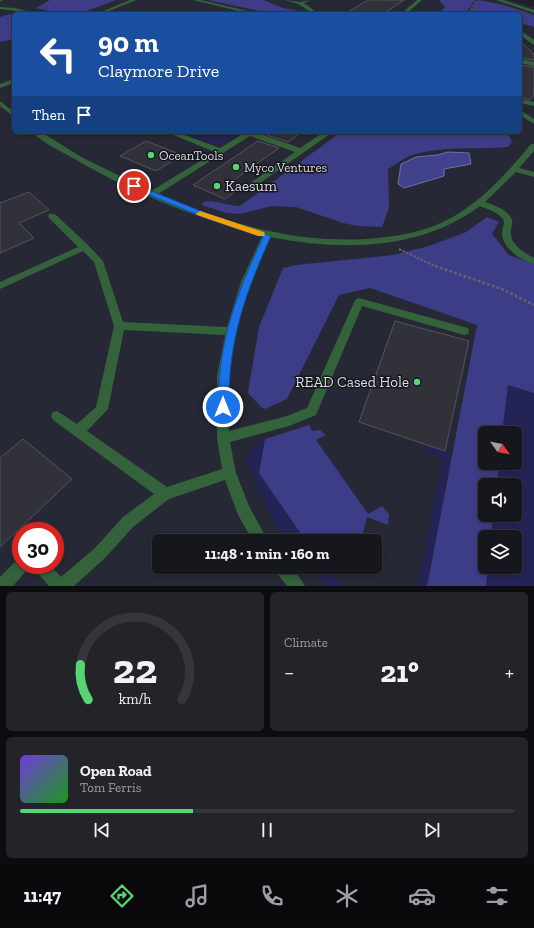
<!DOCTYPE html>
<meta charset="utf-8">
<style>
body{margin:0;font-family:"Zilla Slab",serif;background:#23242a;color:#f1f3f6;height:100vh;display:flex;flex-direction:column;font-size:15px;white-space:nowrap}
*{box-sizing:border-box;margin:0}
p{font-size:13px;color:#9e9fa4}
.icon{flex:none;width:22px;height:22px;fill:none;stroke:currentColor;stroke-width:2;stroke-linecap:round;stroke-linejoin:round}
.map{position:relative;height:586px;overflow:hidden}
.drawer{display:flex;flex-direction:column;gap:6px;padding:6px;background:#0c0d10;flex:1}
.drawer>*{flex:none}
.hud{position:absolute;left:12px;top:12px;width:510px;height:122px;border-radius:6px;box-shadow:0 2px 6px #0003,0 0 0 1px #35363b;background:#1a4fa0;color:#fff;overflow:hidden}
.needle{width:26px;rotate:123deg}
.buttons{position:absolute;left:478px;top:426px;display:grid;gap:8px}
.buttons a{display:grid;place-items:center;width:44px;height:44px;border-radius:6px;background:#16171d;box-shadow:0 2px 6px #0003,0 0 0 1px #35363b;font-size:20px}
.speed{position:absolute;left:12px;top:522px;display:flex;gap:8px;font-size:20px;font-weight:700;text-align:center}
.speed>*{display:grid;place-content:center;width:52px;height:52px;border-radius:50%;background:#16171d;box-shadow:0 2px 6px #0003,0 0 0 1px #35363b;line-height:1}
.speed .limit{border:6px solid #d22;background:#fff;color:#111}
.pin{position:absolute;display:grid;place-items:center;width:34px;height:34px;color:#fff;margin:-17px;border:2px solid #fff;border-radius:50%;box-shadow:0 1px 4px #0007}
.me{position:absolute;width:44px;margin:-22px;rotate:0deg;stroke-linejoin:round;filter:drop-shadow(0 0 3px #0008)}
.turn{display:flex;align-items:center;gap:14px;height:84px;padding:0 20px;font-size:18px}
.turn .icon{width:52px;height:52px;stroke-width:2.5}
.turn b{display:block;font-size:28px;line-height:34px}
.then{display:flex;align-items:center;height:38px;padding:0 20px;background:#0003;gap:8px;font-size:15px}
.big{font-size:30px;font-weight:800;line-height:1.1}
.drawer .tile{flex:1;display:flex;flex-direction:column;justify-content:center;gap:6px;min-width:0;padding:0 14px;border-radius:6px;background:#23242a}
.drawer .dial{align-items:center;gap:0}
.dial svg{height:104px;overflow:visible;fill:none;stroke:#35363b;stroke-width:7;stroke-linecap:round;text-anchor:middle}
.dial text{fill:#f1f3f6;stroke:none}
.song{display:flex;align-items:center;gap:12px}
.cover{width:48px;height:48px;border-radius:6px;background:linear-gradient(135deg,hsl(260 70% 55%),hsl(120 70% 35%))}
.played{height:4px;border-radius:2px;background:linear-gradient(90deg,#57d570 35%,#35363b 35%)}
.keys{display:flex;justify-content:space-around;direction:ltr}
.heat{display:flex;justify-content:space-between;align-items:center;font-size:22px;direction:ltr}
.drawer .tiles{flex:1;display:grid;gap:6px;grid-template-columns:1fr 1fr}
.tile:last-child{grid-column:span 2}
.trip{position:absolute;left:152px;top:534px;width:230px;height:40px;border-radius:6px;background:#16171d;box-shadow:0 2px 6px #0003,0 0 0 1px #35363b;font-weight:800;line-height:40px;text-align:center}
.tab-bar{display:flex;height:64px;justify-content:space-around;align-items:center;background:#09090c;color:#9e9fa4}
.tab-bar .icon{width:28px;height:28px}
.tab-bar .current{color:#57d570}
.tab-bar b{font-size:18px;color:#f1f3f6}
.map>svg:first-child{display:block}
</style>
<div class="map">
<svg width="534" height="586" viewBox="0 0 534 586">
<rect width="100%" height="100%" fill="#1e1f27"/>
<path fill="#262835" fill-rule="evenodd" d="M0,0H510L534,7V264L509,255L491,234L487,217L466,232L429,246L393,255L287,267V399L339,295L370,288L477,325L427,586H0ZM14,14H520V132H14ZM21,531H55V565H21ZM159,541H375V567H159Z"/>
<g fill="#242355">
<path d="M182,132H245C214,150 213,144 182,132Z"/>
<path d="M508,384L534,393V586H486L488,567H515V537H491L493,515H515V485H497L499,463H515V433H502Z"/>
<path d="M265,439L259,473L306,541H287L274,522L246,461L253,448Z"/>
<path d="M425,445L452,453L427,586H418L443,458L424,451Z"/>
<path d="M305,567H326L345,586H327Z"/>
</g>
<g fill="#3d3c87">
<path d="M50,0H116L79,14H61L36,8Z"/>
<path d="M208,0H264L283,8L305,12L303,14H273Z"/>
<path d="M439,0H475L465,14H438L445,7Z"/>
<path d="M478,0L504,5L534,15V27L520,23V14H480L470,12Z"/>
<path d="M10,14L14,15V39L0,42V17Z"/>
<path d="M341,132H505L509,135L512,142L508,147C475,150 442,145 410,156C402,159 395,165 388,169L389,208L382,227L358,226L343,223L296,207L271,206L240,214L226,213L202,205L203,202C215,199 227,206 240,206Z"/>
<path d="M487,217L499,222L492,234L509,255L534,264V393L508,385L502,433H485V463H499L497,485H485V515H493L491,537H485V567H488L486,586H427L477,325L370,288L339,295L287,399L265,409L261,407L248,393L249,386L259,327L283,268L296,265L393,255L429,246L466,232Z"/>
<path d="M309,425L312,431L320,430L326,435L316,440L368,514L382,506L389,514L388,525L367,517L361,541H306L259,473L265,439Z"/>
</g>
<path fill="#41418c" stroke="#7070a6" d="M448,152L469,153L471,164L444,169V176L404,188L398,184L401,164L416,157L437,155Z"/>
<g fill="#313239" stroke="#53545d">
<path d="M368,0H404L383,14H344Z"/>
<path d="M520,41L534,54V60L520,58Z"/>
<path d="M520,65L534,67V95L530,100L520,97Z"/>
<path d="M271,132H302L288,142L267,135Z"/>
<path d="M146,141L182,155L156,171L120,156Z"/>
<path d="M258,141L279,148L231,182L242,186L225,199L193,185Z"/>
<path d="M29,192L49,210L19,223L34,238L0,253V203Z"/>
<path d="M395,321L469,341L445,451L359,422Z"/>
<path d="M23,439L72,479L0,547V458Z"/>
</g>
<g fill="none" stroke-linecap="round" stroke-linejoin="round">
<path stroke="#63636b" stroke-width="1.5" stroke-dasharray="1.5 1" stroke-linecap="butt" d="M472,14L469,12L477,0"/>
<path stroke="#63636b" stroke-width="2" stroke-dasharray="2.5 1.5" stroke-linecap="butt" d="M399,249L437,267"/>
<path stroke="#63636b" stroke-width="2.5" stroke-dasharray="3 2" stroke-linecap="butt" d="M435,266L502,289L534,305"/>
<g fill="#33623b" fill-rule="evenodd">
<path d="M0,0H3L0,2Z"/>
<path d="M130,0H136L102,14H96Z"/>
<path d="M193,0H201L260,14H251Z"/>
<path d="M285,0L300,2L311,0L304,3L319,14H314L298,4Z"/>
<path d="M417,0H422L406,14H401Z"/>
<path d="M496,0H503L534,10V13Z"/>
<path d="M0,7L15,8L39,14L0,9Z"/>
<path d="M520,30L534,40V45L520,35Z"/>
<path d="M520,59L534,62V66L520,63Z"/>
<path d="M14,79V83L0,88V84Z"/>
<path d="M520,99L534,102V106L520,103Z"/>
<path d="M0,101L14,112V117L0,106Z"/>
<path d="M520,110L534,119V124L520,115Z"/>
<path d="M32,132H41L83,158L151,191L215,152L166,132H176L220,148L246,132H255L300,148L324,132H333L253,188H250L246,186L295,152L250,136L158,194C227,223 291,243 367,239C396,237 425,232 451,218C483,200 508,172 531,144H534V151L519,168L534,172V177L516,172L485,202C493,205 507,209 511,218C514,222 511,226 511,231C509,244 524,253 534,258V264C521,261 502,248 502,233C502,228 506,222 502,218C497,212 487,209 480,206C420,251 341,251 270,237C251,282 233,327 229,375C227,394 229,413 229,431L287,416L307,408L355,300L359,298L464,327L468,328L469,331L468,334L464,335L362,306L316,415L289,426L230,442L236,473L249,506L268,541H253L238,515L225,480L169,499L133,527L105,558L74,586H49L35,570L33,565H50L61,577L95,548L123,517L154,494L53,420L51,416L53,412L57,411L77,424L96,407L114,326L94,262L83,251L0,289V282L78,247L49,218L48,216L49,214H55L88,245L103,261L123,322L227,327L241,282L262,236C196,218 130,192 71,157C58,150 42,142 32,132ZM124,330L225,335L217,376V438L222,469L167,487L87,431L108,409Z"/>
<path d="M21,558V565H29L27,570L13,586H0V577L17,560Z"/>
<path d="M273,567H291L302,581L305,586H287L276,572Z"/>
</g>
</g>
<path fill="#1a73e8" stroke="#114b97" d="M134,184L213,216L271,236C245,294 228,341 229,407L227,410H219L218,407C218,342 236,295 263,237L208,219L132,188L131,186Z"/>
<path fill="#f59e0b" d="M200,211L264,232L265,234L264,236H258L197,215L196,214Z"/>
<g fill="#57d570" stroke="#15161d" stroke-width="1.5">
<circle cx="151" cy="155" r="4"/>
<circle cx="236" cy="167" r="4"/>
<circle cx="217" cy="186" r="4"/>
<circle cx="417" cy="382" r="4"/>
</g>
<g text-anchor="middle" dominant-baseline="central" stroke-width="3" stroke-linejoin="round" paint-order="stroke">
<g font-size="13" fill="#dcdce2" stroke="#15161d" text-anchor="start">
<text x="159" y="155">OceanTools</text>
<text x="244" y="167">Myco Ventures</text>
</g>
<g font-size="15" fill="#dcdce2" stroke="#15161d" text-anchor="start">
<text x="225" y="186">Kaesum</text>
<text x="409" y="382" text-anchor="end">READ Cased Hole</text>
</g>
</g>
</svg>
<div class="buttons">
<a><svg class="needle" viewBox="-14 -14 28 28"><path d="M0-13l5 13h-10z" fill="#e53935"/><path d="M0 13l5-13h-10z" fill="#9e9fa4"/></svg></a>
<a><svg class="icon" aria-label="sound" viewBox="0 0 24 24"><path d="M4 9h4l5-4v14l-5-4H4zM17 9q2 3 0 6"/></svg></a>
<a><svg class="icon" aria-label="layers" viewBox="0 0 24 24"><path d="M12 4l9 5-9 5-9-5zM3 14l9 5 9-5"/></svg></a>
</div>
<div class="speed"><div class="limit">30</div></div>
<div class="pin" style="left:134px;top:186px;background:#d93025"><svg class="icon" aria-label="arrive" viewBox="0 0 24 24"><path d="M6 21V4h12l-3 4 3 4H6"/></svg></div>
<svg class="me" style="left:223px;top:407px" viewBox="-20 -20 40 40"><circle r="17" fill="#1a73e8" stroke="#fff" stroke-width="3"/><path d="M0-11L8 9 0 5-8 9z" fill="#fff"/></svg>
<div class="trip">11:48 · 1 min · 160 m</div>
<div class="hud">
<div class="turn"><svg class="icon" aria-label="left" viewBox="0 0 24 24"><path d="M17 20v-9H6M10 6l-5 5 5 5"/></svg><div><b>90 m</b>Claymore Drive</div></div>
<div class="then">Then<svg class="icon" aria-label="arrive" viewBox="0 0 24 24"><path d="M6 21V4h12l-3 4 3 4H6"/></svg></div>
</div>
</div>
<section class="drawer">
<div class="tiles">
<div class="tile dial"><svg viewBox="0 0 100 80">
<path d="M14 69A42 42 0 1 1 86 69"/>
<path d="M14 69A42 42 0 0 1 8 42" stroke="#57d570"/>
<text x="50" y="56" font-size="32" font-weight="700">22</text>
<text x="50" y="72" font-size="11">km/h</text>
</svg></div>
<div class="tile"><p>Climate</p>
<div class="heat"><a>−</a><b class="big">21°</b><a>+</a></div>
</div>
<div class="tile">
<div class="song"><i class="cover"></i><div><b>Open Road</b><p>Tom Ferris</p></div></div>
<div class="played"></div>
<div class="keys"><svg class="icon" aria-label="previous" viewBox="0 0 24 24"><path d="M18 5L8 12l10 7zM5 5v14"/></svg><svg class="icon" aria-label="pause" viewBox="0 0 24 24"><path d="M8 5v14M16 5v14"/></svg><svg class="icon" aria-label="next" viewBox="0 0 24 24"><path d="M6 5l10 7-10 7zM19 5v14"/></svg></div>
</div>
</div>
</section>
<nav class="tab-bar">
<b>11:47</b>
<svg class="icon current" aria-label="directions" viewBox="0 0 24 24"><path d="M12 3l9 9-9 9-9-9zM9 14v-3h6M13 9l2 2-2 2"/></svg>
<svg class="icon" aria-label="music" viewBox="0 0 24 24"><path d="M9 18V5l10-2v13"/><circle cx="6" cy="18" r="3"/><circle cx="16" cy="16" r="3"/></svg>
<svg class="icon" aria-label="phone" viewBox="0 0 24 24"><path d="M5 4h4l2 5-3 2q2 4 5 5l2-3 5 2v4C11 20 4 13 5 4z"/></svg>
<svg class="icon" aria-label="climate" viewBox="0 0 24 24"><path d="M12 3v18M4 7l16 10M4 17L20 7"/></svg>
<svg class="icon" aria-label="car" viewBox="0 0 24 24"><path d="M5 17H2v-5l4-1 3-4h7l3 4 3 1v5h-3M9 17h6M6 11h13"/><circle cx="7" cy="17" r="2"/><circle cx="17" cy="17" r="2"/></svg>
<svg class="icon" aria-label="filters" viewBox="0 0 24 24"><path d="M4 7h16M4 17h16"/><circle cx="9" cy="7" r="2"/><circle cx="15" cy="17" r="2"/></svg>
</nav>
